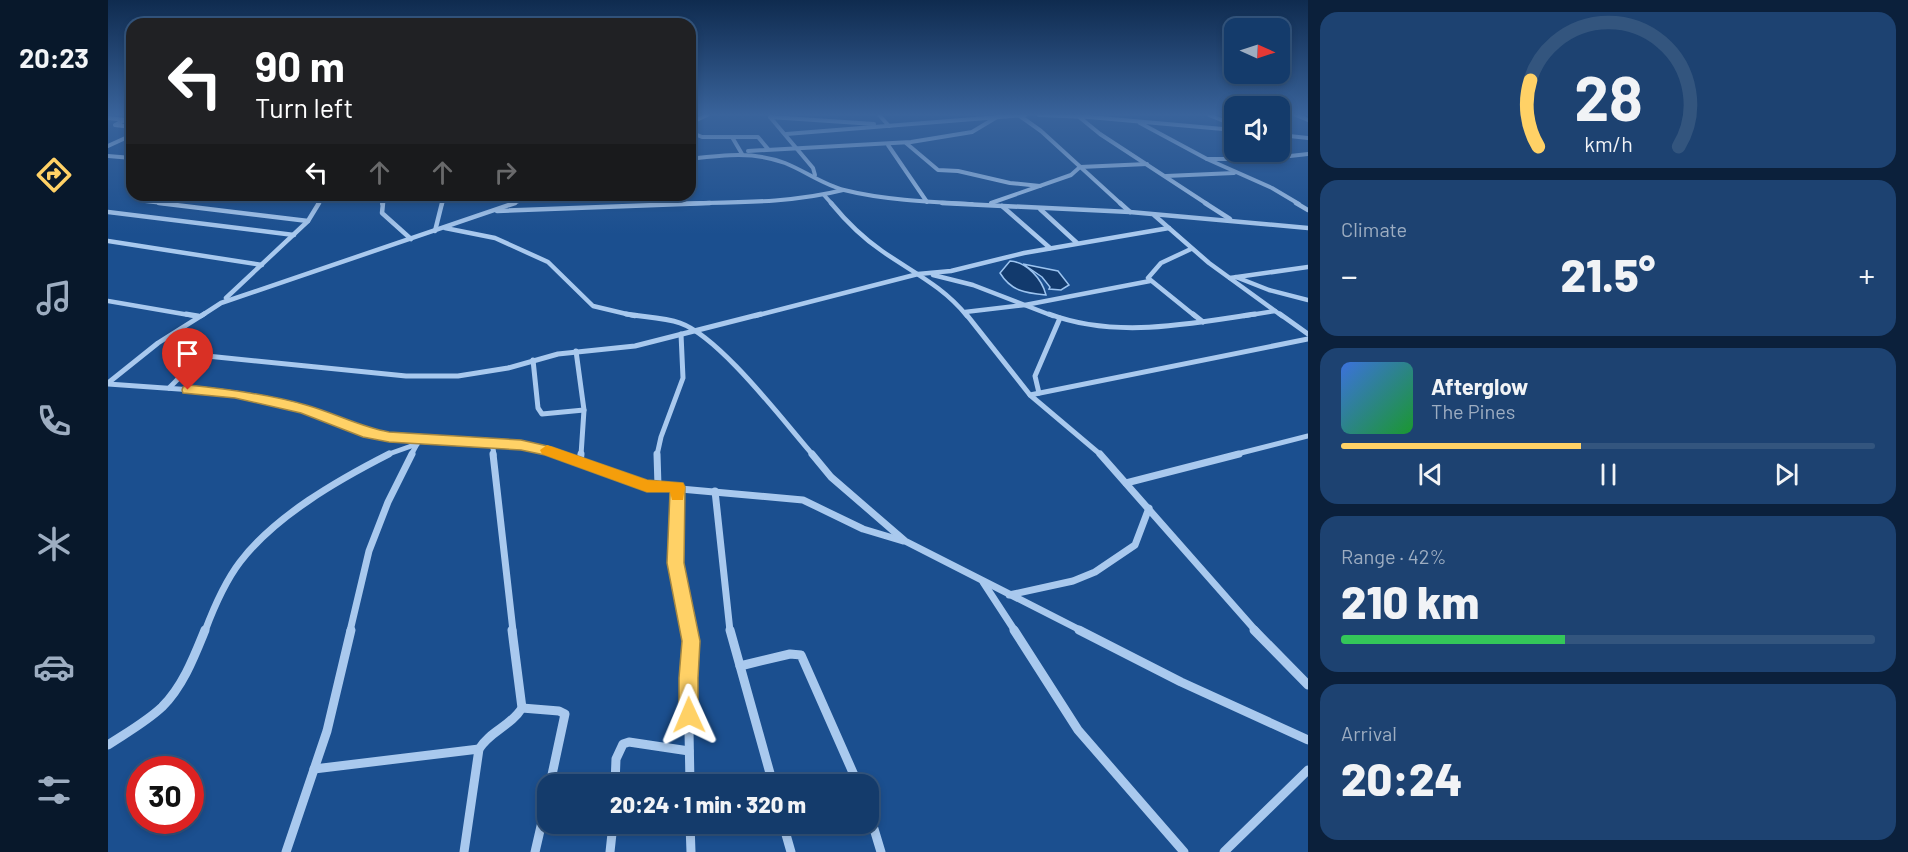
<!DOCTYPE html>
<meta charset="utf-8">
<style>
body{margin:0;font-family:Barlow,sans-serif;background:#1d4271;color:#f1f3f6;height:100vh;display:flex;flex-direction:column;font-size:22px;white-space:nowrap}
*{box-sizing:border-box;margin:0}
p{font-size:20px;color:#9dadc1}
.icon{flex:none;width:33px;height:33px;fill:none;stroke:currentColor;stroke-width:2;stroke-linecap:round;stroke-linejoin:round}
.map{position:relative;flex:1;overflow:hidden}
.panel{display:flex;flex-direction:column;gap:12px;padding:12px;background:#0b203b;width:600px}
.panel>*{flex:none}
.hud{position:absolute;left:18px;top:18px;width:570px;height:183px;border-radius:18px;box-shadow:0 3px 9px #0003,0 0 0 2px #33557e;background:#202124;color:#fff;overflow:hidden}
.needle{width:39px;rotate:93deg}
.fabs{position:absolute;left:1116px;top:18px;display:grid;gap:12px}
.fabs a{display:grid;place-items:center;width:66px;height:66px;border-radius:12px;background:#143b6b;box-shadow:0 3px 9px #0003,0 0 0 2px #33557e;font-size:30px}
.speed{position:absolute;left:18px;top:756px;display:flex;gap:12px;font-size:30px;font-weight:700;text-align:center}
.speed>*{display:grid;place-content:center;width:78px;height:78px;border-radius:50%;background:#143b6b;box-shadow:0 3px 9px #0003,0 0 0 2px #33557e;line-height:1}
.speed .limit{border:9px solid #d22;background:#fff;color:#111}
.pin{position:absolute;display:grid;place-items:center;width:51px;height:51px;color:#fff;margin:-62px -26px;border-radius:50% 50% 50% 0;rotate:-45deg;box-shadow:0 0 6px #0007}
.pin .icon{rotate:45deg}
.me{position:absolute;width:66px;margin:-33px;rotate:359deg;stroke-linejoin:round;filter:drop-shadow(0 0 4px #0008)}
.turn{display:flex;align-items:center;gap:21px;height:126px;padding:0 30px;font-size:27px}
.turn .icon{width:78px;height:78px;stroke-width:2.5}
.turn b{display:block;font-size:42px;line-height:51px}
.lanes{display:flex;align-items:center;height:57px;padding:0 30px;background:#0003;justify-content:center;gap:30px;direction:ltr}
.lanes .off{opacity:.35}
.big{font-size:45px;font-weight:800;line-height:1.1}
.panel .card{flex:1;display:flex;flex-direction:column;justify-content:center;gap:9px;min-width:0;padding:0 21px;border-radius:18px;background:#1d4271}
.panel .dial{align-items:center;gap:0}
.dial svg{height:156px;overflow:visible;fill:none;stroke:#33557e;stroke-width:7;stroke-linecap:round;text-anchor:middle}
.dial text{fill:#f1f3f6;stroke:none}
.song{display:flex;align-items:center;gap:18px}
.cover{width:72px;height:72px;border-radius:9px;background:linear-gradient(135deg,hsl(220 70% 55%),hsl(130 70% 35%))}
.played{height:6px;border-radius:3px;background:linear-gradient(90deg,#ffd166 45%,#33557e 45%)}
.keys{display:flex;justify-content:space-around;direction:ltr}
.heat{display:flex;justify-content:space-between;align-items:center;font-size:33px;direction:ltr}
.charge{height:9px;border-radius:4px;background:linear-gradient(90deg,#34c759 42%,#33557e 0)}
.trip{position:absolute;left:429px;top:774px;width:342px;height:60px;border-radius:18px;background:#143b6b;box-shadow:0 3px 9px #0003,0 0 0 2px #33557e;font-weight:800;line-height:60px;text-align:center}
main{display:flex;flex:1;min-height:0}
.tabs{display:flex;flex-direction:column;width:108px;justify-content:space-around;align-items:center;background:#08182b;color:#9dadc1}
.tabs .icon{width:42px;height:42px}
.tabs .on{color:#ffd166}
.tabs b{font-size:27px;color:#f1f3f6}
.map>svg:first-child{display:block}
</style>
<main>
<nav class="tabs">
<b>20:23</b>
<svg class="icon on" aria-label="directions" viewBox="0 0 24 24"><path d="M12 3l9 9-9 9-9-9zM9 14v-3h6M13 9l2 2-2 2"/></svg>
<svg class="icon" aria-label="music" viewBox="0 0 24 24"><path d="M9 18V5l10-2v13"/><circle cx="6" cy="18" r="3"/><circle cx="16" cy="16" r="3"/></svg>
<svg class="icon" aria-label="phone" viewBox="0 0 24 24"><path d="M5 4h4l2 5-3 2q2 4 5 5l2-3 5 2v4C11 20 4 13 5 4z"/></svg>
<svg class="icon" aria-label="climate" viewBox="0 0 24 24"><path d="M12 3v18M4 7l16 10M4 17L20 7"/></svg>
<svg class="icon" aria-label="car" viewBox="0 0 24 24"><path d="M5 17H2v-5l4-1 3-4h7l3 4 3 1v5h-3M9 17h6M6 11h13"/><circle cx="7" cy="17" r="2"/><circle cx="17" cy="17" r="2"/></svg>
<svg class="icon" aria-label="filters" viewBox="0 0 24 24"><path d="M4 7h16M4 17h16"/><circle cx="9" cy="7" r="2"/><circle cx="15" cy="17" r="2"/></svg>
</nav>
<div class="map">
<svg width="1200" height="852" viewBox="0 0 1200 852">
<rect width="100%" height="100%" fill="#1b4f8f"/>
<g fill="#123a6d" stroke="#9cc4f0" stroke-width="1.5">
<path d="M902,261C919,262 934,279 938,295C917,293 903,291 892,273Z"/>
<path d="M915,264L950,271L961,285L953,290L941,289L942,287L934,277Z"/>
</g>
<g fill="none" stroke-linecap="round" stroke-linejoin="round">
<g stroke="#a9c9ee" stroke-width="4">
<path d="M771,115L781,126"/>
<path d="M931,115L981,117L1126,130"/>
<path d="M1101,115L1126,125"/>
<path d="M1188,115L1200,120"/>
<path d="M912,116L933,131L1013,204"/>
<path d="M970,116L992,134L1099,204"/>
<path d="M662,117L766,124"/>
<path d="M662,117L705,168L707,175"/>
<path d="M0,118L17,120L7,125L24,127"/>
<path d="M582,123L599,115"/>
<path d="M1032,123L1099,159L1164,188L1191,204"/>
<path d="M582,132L594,137H650L660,149"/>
<path d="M678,134L917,115"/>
<path d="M1172,135L1200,138"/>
<path d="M624,137L634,154"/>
<path d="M798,143L830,170L850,171L902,183L932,186"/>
<path d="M780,145L819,202"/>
<path d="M0,146L24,135"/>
<path d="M640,151L803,142L864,132L889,117"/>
<path d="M0,156L24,158"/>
<path d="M582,159C615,155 645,151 677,163C697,171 716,185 736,190C775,200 824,202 864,204"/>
<path d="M1099,159H1156L1200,154"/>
<path d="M1058,176L1126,173"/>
<path d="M716,195L724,204"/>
<path d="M37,201L63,204"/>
<path d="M883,203L963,175L972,167L1039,164"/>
<path d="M210,204L216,195"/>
<path d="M274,204L275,195"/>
<path d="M334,204L336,195"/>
<path d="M403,204L427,195"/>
<path d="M563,204C620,202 680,204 735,190"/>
</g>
<g stroke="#a9c9ee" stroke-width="4.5">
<path d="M51,203L200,221"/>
<path d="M275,203L274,213L303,239"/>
<path d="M723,203C737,220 755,238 774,251C804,272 835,286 859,316"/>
<path d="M834,203L1022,212L1200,228"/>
<path d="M1012,203L1022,212"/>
<path d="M1097,203L1122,219"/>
<path d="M1188,203L1200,210"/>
<path d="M894,206L942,248"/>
<path d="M932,209L969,243"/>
<path d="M389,211L602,203"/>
<path d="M0,212L186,235"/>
<path d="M1046,215L1101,263L1174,316"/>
<path d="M337,228L387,238L440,262L485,306L527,316"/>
<path d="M327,231L334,203"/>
<path d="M0,241L154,265"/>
<path d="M1083,249L1053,263L1040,278L1087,316"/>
<path d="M825,275L865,285L945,316"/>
<path d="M1128,277L1161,290L1200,300"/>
<path d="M1122,278L1200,267"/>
<path d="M118,298L200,221L211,203"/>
<path d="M0,301L87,316"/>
<path d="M857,312L917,305L1042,281"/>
<path d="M93,316L113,303L407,203"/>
<path d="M647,316L810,274L843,271L916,253L1061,228"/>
<path d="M1136,316L1167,311"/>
</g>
<g stroke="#a9c9ee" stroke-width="5">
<path d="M78,314L90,316"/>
<path d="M518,314C535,317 556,317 572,323C612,337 676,422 705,455"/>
<path d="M858,314L922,395L993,455"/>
<path d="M941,314C1008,339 1079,324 1147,314"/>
<path d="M1085,314L1095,322"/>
<path d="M1172,314L1200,334"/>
<path d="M468,351L476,410L473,455"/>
<path d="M425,360L430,408L434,414L476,410"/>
<path d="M0,383L50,343L96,314"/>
<path d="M0,384L127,393L196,409L260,433L281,437L413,445L454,455"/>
<path d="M61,388L91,358L99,356L298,376H350L400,368L450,354L527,346L653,314"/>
<path d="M931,393L927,376L952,318"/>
<path d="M922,395L1200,339"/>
<path d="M384,442L386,455"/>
<path d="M278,455L309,444"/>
<path d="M303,455L309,444"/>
<path d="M549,455L553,437L575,378L573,334"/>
<path d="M1125,455L1200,436"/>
</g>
<g stroke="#a9c9ee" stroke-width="7">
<path d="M385,454L405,631"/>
<path d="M450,454L539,486L695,500L755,529L795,541"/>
<path d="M549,454L550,486"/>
<path d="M704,454L723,477L797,541L974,631"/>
<path d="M992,454L1148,631"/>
<path d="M472,462L473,454"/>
<path d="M1018,483L1131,454"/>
<path d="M570,487L568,563L581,631"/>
<path d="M607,491L622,631"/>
<path d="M875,582L907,631"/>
<path d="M901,595L965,581L987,572L1027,545L1041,508"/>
<path d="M97,631C106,607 116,583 132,562C167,516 230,480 281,454"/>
<path d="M242,631L261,551L280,502L304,454"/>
</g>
<g stroke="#a9c9ee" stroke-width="9">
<path d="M581,630L583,641L580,678L582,784"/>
<path d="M622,630L665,784"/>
<path d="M906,630L970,730L1076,852"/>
<path d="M971,630L1073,682L1200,740"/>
<path d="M1146,630L1200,685"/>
<path d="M632,666L682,654L693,655L750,784"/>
<path d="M414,708L451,711L457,714L442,784"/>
<path d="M0,745C18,733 38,722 54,707C75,686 86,657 97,630"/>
<path d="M206,769L371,749"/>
<path d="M507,784L508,759L515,744L521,742L581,751"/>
<path d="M760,809L773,852"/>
<path d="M582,824L583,852"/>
<path d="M675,824L683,852"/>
<path d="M178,852L219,731L243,630"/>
<path d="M356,852L371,749C382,731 403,726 414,708L404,630"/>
<path d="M427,852L440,796"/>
<path d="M502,852L505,824"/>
<path d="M1116,852L1200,770"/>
</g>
</g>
<linearGradient id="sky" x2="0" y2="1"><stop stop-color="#0f2b4f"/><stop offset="0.49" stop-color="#39639b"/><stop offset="1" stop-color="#39639b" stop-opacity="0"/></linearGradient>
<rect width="1200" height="234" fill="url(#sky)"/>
<path fill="#ffd166" stroke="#a68842" stroke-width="1.5" d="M80,385C120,389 160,394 198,405C227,413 252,427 281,432L413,440L444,447L539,480L575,483L577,487L576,563L592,641L590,678V715L588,722L581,724L574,722L571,715V678L574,641L559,563L562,492H539L437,455L413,450L281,442L255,437L193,413L127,398L75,393L74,390L75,387Z"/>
<path fill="#f59e0b" d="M439,445L539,480L575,483L577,487L575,500H564L562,492H539L434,454L432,450Z"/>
</svg>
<div class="fabs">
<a><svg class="needle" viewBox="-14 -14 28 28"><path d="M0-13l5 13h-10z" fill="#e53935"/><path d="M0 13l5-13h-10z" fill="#9dadc1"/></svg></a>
<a><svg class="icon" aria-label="sound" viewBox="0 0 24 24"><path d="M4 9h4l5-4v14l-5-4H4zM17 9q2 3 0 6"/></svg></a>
</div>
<div class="speed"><div class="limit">30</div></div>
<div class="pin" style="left:80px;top:390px;background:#d93025"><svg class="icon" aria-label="arrive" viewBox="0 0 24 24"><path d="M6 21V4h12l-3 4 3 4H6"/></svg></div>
<svg class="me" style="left:581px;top:715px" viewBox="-20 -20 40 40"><path d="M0-17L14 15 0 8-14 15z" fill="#ffd166" stroke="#fff" stroke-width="4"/></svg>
<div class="trip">20:24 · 1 min · 320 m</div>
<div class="hud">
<div class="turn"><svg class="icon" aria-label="left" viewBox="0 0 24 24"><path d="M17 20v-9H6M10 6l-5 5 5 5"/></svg><div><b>90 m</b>Turn left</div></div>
<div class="lanes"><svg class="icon" aria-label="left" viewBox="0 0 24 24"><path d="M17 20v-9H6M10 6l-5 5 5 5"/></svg><svg class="icon off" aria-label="ahead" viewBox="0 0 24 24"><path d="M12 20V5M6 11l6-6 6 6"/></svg><svg class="icon off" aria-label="ahead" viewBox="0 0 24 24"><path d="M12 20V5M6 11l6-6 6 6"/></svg><svg class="icon off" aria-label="right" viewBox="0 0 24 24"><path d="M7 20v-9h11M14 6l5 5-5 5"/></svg></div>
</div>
</div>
<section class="panel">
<div class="card dial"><svg viewBox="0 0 100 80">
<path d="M14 69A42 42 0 1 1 86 69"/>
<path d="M14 69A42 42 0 0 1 10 35" stroke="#ffd166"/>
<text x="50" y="56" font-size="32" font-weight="700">28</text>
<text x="50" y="72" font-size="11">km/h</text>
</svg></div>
<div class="card"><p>Climate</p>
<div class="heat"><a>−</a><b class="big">21.5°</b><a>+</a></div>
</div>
<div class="card">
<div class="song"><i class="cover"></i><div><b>Afterglow</b><p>The Pines</p></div></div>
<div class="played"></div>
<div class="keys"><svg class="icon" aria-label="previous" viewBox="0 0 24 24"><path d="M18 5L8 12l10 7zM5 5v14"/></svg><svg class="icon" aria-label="pause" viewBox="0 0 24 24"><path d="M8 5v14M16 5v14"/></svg><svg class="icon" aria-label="next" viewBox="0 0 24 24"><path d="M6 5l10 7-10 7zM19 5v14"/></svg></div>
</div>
<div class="card"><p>Range · 42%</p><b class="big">210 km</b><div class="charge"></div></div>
<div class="card"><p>Arrival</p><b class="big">20:24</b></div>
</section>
</main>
